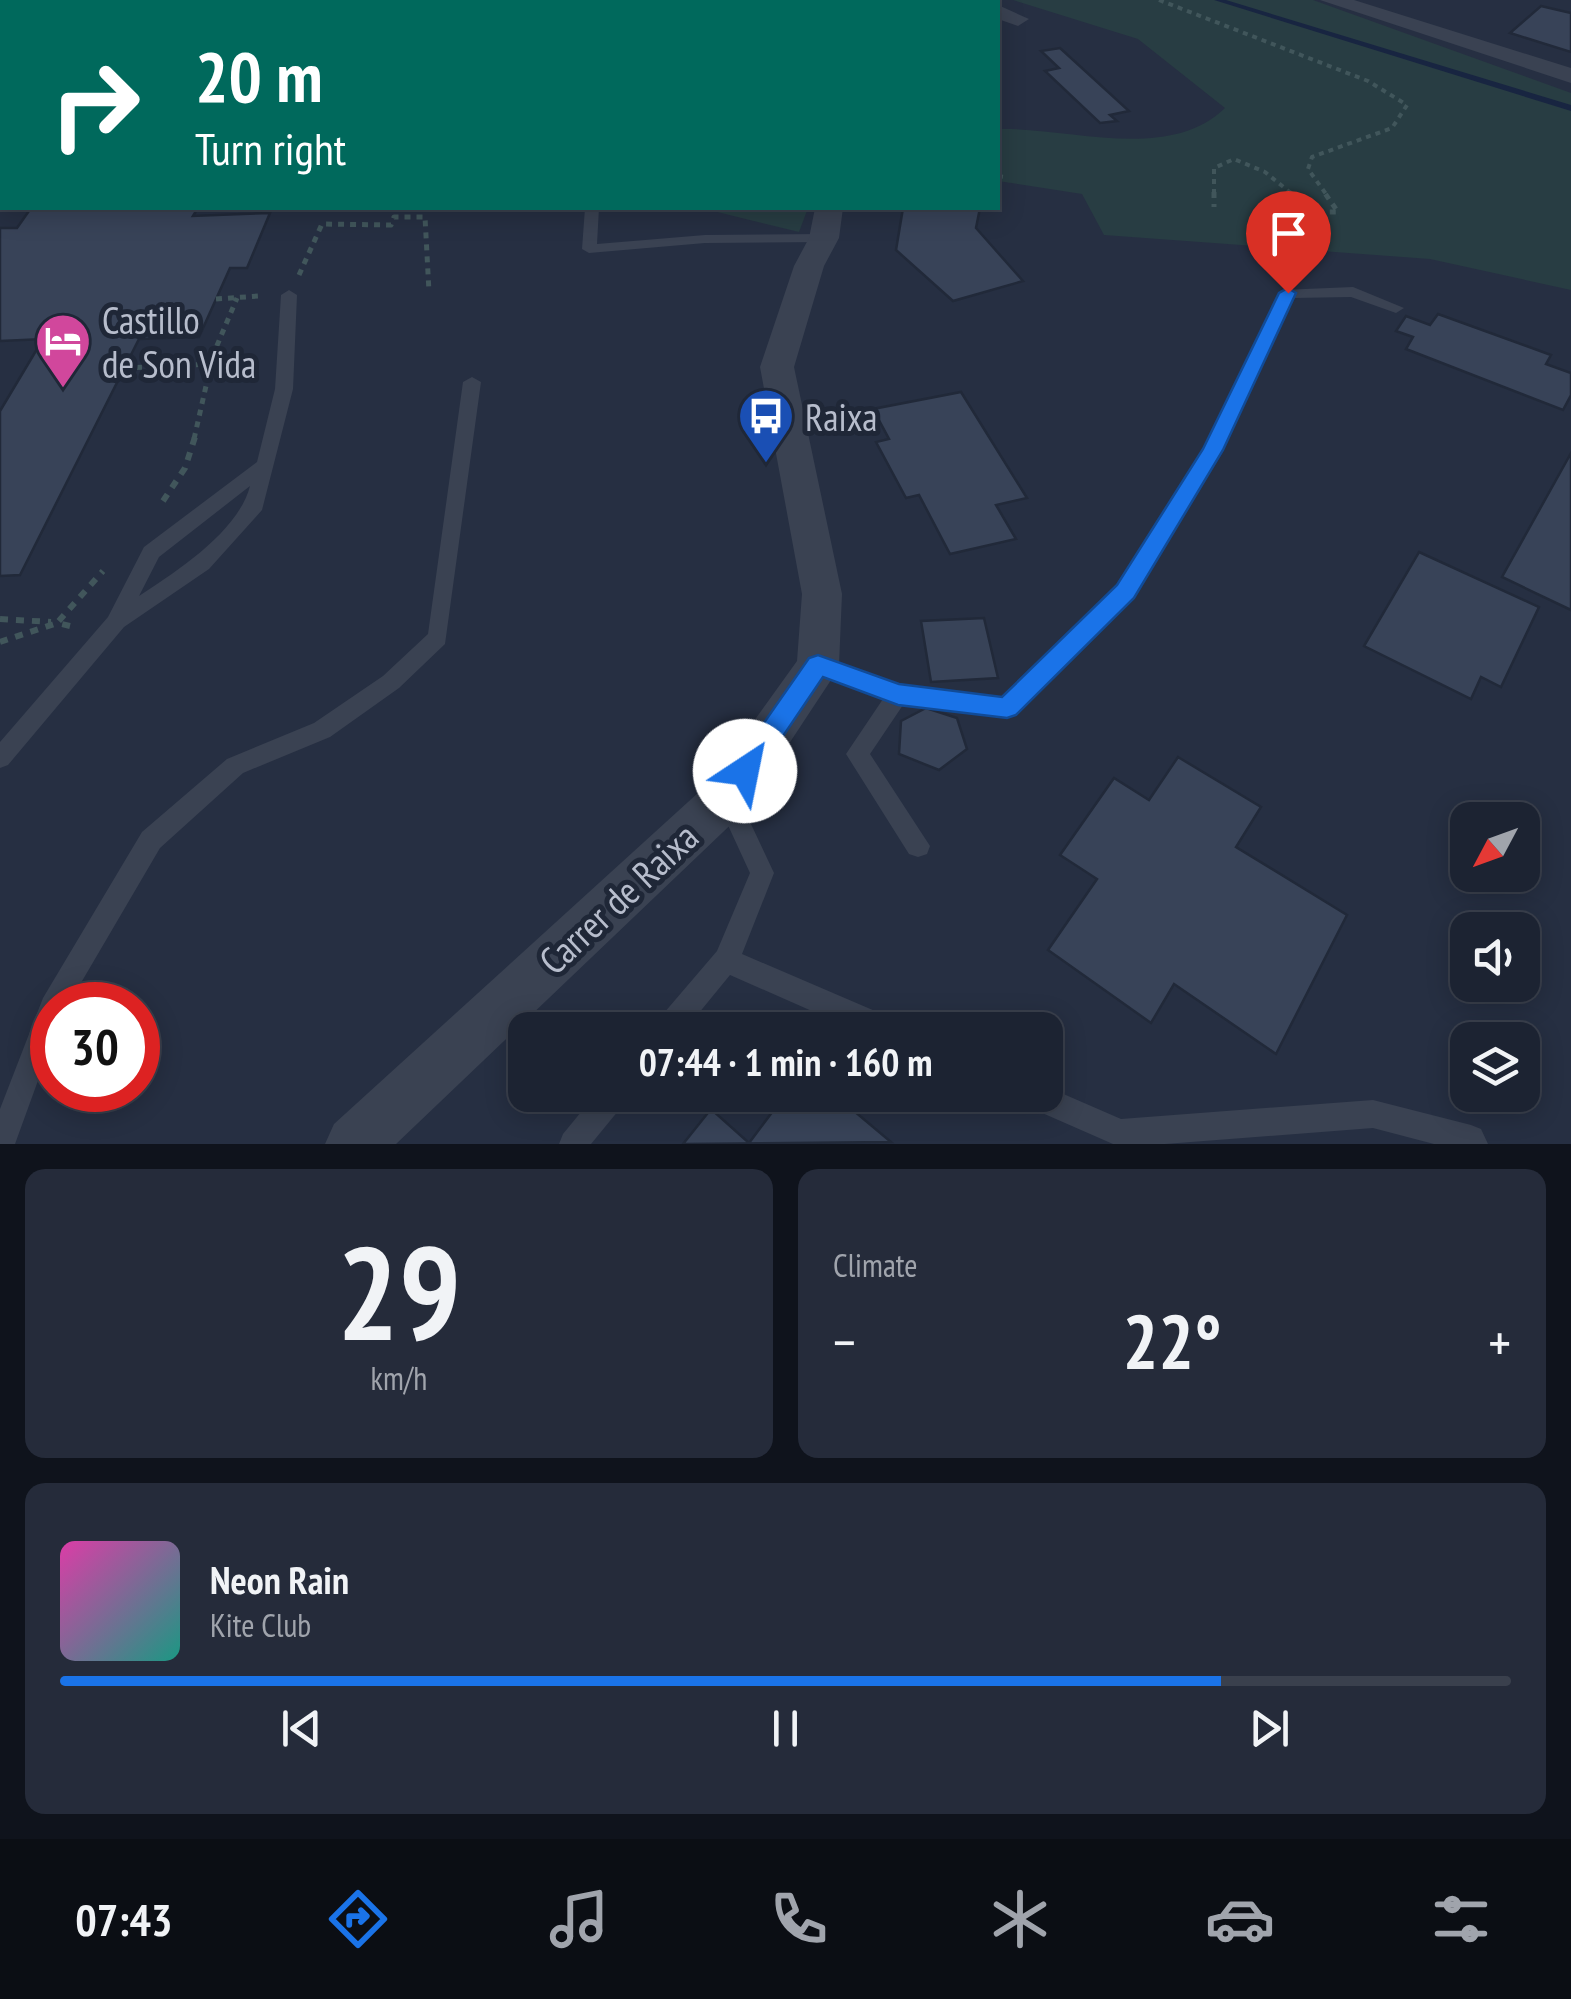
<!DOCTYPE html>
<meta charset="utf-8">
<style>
body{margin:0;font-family:"PT Sans Narrow",sans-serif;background:#252b3a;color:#f1f3f6;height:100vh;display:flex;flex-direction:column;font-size:38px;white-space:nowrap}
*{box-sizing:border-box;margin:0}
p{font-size:32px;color:#a0a4ac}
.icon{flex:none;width:55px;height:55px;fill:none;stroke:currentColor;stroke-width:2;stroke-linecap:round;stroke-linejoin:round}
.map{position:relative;height:1144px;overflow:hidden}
.side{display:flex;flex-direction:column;gap:25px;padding:25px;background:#0f131c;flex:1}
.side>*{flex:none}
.guide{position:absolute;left:0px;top:0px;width:1000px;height:210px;box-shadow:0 5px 25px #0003,0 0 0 2px #3a404d;background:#00695c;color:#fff;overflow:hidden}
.needle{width:65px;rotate:229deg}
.buttons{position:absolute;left:1450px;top:802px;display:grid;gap:20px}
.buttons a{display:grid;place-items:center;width:90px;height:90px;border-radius:20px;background:#1c2332;box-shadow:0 5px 25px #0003,0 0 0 2px #3a404d;font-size:50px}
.speed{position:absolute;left:30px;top:982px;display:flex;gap:20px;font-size:50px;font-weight:700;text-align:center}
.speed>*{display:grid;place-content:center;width:130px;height:130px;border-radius:50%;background:#1c2332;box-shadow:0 5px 25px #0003,0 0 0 2px #3a404d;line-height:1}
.speed .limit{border:15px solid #d22;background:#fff;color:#111}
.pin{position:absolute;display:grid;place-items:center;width:85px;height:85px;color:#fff;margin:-102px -42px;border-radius:50% 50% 50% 0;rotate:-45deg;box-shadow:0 0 10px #0007}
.pin .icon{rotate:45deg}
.me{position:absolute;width:110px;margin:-55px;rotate:34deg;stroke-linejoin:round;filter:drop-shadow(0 0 8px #0008)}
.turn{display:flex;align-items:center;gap:35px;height:210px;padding:0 30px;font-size:45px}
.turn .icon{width:130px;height:130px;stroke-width:2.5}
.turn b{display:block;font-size:70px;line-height:85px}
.big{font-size:75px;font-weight:700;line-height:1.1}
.side .tile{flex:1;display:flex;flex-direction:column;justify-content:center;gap:15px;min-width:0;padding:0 35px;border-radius:20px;background:#252b3a}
.side .dial{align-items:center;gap:0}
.dial b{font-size:130px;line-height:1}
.song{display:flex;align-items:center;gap:30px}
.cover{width:120px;height:120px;border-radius:15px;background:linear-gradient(135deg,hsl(320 70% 55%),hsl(170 70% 35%))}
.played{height:10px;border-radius:5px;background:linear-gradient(90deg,#1a73e8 80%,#3a404d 80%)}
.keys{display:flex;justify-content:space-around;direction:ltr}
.heat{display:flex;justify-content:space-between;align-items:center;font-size:55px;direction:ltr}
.side .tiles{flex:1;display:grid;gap:25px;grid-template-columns:1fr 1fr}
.tile:last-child{grid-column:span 2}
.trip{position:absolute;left:508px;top:1012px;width:555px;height:100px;border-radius:20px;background:#1c2332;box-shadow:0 5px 25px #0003,0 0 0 2px #3a404d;font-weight:700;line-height:100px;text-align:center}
.tabs{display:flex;height:160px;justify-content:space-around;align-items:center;background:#0b0e14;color:#a0a4ac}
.tabs .icon{width:70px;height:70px}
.tabs .current{color:#1a73e8}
.tabs b{font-size:45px;color:#f1f3f6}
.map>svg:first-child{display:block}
</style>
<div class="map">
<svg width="1571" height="1144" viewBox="0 0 1571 1144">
<rect width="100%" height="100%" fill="#262f42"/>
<g fill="#283d43">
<path d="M1013,0H1313L1571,93V290L1430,259L1104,235L1082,194L998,181V129C1068,127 1169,163 1225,108L1138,39Z"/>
<path d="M701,208H808L799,232Z"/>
</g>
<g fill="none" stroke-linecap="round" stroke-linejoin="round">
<path fill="#182541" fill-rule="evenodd" d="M1214,0H1226L1571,105V111Z"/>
</g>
<g fill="#384358" stroke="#212939" stroke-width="2.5">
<path d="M1541,6L1571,13V52L1510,33Z"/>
<path d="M1060,48L1129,111L1110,115L1117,121L1100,123L1045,71L1059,68L1041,51Z"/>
<path d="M31,208H198L193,216L270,213L247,268H230L199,337L139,339L20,575L0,576V411L43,339L0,341V228H17Z"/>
<path d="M903,208H980L976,228L1023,281L953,301L896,250Z"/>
<path d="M1438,314L1551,355L1546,364L1571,373V395L1563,410L1406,349L1413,337L1396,331L1406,316L1430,325Z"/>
<path d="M961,392L1027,498L996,505L1016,539L950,554L919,495L906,498L876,442L889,439L873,409Z"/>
<path d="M1571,453V610L1502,577Z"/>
<path d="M1419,552L1539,607L1501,687L1481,677L1471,699L1364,646Z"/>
<path d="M984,618L998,678L931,682L921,621Z"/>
<path d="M926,708L957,718L967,749L939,770L899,754L901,721Z"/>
<path d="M1178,757L1261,807L1236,847L1347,915L1276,1054L1174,984L1151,1023L1048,950L1097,879L1060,855L1114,778L1149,800Z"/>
<path d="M785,1095H835L891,1142L683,1144L711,1109L749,1143Z"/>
</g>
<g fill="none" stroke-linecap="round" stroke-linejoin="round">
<g stroke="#41565b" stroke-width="4" stroke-dasharray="5 5" stroke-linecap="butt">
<path d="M1159,0L1368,81L1407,105L1392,128L1312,157L1308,169L1326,194"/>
<path d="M998,176L1005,177"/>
<path d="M1214,194V168L1234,159L1265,172L1292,194"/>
</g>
<g stroke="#41565b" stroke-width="5" stroke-dasharray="6 6" stroke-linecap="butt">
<path d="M1214,192V207"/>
<path d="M1289,192L1313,212H1338L1324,192"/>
<path d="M299,275L322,224L391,225L394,217H425L429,292"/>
<path d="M216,299L259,296"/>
<path d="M124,368L210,364"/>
<path d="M194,439L213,355L237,298"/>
</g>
<g stroke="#41565b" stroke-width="6" stroke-dasharray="8 8" stroke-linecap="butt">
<path d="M163,501L185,468L195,437"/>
<path d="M0,619L51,622"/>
<path d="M70,626L57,623L103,571"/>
<path d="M0,642L57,623"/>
</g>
<g fill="#3a4252" fill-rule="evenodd">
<path d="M585,208H599L597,244L705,235L824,234L831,238L824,242L705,243L589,253L582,249Z"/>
<path d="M1353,287L1404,308L1396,313L1351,297L1293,298L1222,450L1132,598L1015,715L1007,717L903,705L870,754L930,846L927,854L918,857L909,854L846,754L883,699L810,671L807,665L810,659L818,656L899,686L1003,698L1118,586L1204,449L1281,290Z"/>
<path d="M289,290L297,295L293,389L262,510L209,569L124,627L8,765L0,768V742L108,617L144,547L257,462L275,389L281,295ZM250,486C238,532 177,571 139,596L159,557Z"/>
<path d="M472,377L481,382L445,644L399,688L330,737L243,773L160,848L68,1005H52V1042L15,1144H0V1109L43,998L142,832L227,759L314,723L383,676L428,634L463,382Z"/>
<path d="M727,787L735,790L774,873L742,954L896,1020L900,1030H855L730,975L685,1030H654L658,1020L717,951L750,873L715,797L719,790Z"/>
<path d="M1045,1086L1121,1119L1373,1100L1471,1125L1481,1129L1488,1144H1434L1373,1128L1165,1144H1113L1024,1105L1020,1095H1045Z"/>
<path d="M595,1095H627L623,1105L591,1144H559L563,1134Z"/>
</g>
<g fill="#3a4252" fill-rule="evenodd">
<path d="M794,0H816L817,2H795Z"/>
<path d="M1320,0H1354L1571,68V83Z"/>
<path d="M998,5L1029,19L1018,26L998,19Z"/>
<path d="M815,208H843L839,238L824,266L794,367L842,594L839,665L833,677L744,812L396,1144H325L334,1124L710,782L797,661L802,594L760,367L794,266L809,238Z"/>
</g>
</g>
<path fill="#1a73e8" stroke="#114b97" stroke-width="2.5" d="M1288,288L1296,293L1223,450L1134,598L1016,715L1007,718L898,705L823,677L754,779H736L732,771L736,763L809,658L818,655L899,684L1002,697L1117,585L1203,449L1279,293Z"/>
<defs>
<g id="hotel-pin" transform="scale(2.875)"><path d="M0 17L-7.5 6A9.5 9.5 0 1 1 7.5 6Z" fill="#d1479c" stroke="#1f2737"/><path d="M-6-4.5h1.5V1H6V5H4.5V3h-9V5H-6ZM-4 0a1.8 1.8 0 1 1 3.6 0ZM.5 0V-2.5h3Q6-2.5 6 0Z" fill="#fff"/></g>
<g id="bus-pin" transform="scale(2.875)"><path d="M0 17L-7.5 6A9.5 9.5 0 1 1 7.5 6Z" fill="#1a4fb4" stroke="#1f2737"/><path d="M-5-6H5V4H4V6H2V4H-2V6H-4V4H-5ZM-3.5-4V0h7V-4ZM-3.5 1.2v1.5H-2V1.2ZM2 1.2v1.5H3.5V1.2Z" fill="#fff"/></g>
</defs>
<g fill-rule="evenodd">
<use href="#hotel-pin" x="63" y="341"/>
<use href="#bus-pin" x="766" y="416"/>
</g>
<g text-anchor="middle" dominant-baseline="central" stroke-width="10" stroke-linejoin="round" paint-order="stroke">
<g font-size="38" fill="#b7bdcc" stroke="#1f2737" text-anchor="start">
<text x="102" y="319">Castillo<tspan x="102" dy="44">de Son Vida</tspan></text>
<text x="805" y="416">Raixa</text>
</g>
<g font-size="38" fill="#b7bdcc" stroke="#1f2737">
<text transform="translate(618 898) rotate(-43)">Carrer de Raixa</text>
</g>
</g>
</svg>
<div class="buttons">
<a><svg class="needle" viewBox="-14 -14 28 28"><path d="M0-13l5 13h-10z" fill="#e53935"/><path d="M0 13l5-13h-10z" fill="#a0a4ac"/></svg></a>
<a><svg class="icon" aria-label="sound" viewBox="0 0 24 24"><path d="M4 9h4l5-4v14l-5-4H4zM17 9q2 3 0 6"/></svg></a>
<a><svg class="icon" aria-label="layers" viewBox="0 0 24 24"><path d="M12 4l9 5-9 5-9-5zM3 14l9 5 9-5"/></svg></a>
</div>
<div class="speed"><div class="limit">30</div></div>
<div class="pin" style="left:1288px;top:293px;background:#d93025"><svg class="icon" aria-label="arrive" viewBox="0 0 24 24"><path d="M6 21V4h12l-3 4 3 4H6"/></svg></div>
<svg class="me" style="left:745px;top:771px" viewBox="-20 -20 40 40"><circle r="19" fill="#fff"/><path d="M0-13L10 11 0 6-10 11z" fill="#1a73e8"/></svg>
<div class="trip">07:44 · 1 min · 160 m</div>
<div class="guide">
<div class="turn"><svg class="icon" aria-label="right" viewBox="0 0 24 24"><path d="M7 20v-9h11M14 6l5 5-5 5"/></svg><div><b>20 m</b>Turn right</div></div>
</div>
</div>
<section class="side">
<div class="tiles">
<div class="tile dial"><b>29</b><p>km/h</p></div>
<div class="tile"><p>Climate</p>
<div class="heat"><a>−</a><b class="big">22°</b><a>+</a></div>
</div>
<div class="tile">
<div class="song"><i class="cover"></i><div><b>Neon Rain</b><p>Kite Club</p></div></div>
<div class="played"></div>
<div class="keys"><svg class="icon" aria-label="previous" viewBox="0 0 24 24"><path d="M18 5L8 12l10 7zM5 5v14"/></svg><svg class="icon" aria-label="pause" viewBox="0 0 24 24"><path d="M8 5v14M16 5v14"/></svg><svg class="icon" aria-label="next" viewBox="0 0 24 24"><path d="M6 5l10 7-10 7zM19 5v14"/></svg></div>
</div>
</div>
</section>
<nav class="tabs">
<b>07:43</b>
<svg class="icon current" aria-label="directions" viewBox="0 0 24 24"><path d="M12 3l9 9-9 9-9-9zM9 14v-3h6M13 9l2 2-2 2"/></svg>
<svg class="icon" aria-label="music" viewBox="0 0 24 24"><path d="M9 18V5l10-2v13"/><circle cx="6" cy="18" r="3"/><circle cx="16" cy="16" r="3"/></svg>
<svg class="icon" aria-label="phone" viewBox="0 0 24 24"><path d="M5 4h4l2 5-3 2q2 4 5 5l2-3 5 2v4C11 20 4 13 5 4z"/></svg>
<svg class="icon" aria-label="climate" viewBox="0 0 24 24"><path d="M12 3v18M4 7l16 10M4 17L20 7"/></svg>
<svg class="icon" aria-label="car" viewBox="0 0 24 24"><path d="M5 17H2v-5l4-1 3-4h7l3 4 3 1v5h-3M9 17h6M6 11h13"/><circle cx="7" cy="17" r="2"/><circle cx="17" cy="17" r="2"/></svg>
<svg class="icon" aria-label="filters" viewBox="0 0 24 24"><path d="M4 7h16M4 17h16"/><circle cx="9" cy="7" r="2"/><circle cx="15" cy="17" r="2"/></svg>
</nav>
